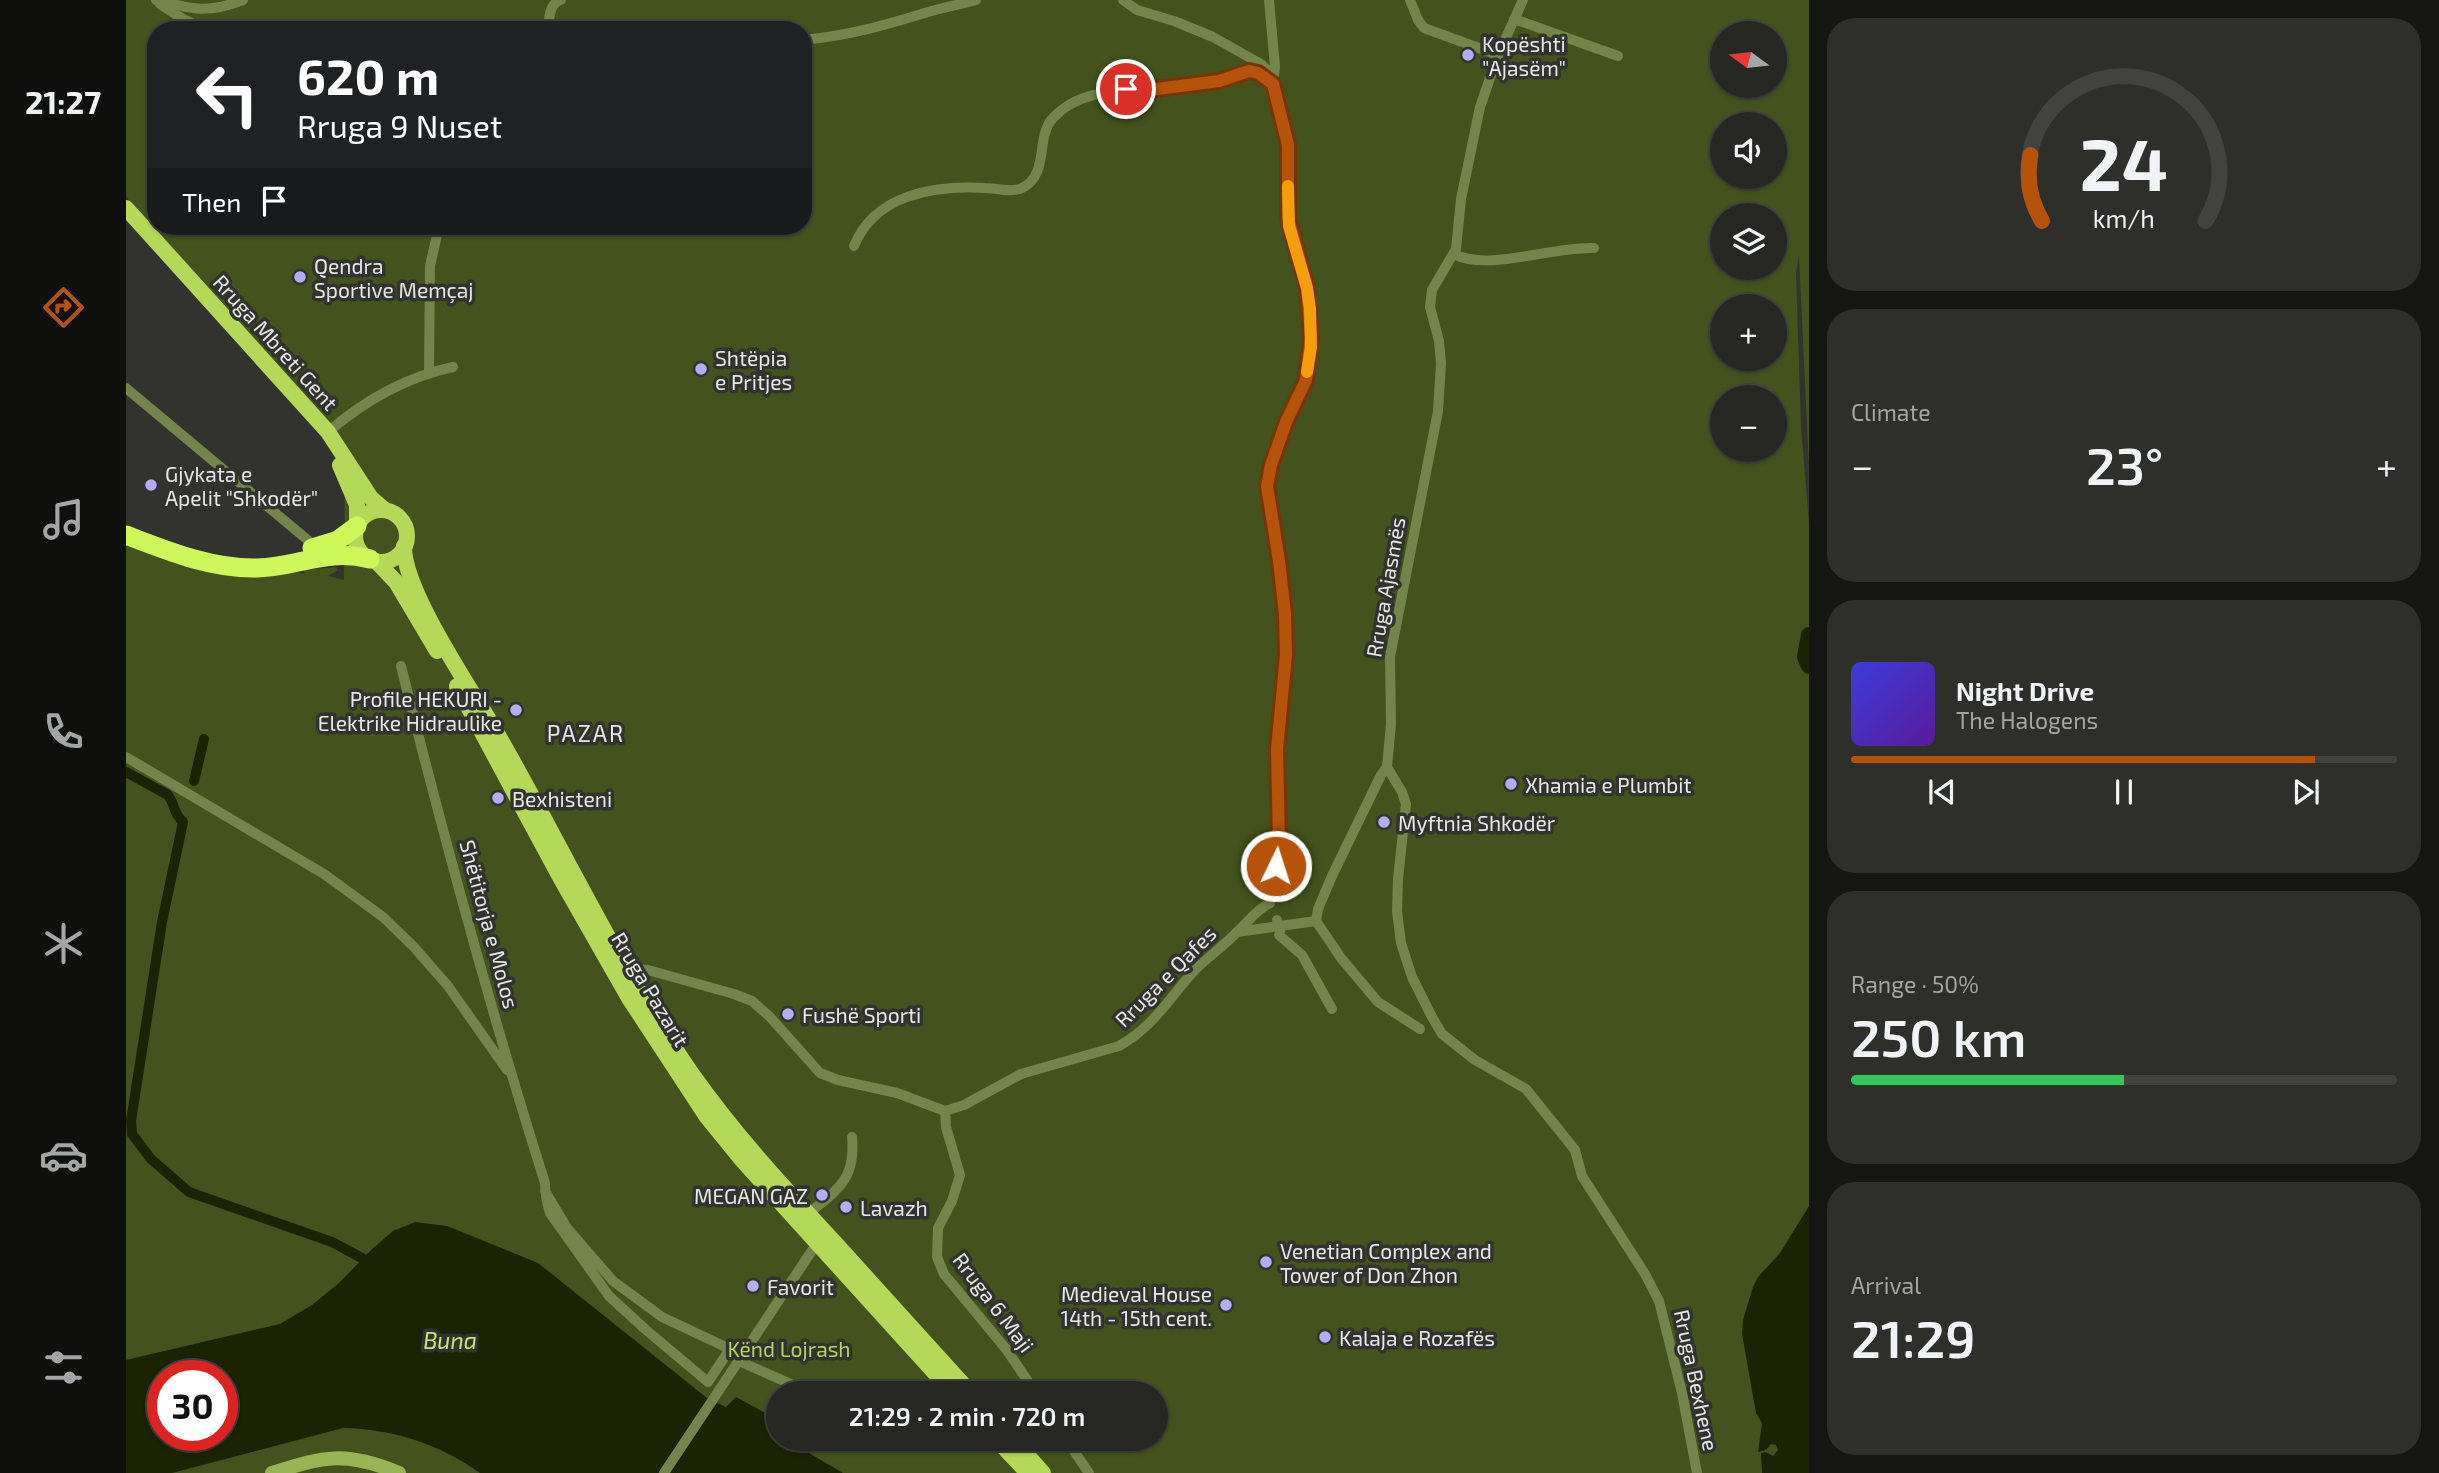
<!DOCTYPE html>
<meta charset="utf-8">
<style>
body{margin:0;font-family:"Exo 2",sans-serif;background:#2e2e2b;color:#f1f3f6;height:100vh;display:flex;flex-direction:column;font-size:26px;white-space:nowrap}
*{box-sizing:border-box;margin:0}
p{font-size:23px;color:#a4a5a6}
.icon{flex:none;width:38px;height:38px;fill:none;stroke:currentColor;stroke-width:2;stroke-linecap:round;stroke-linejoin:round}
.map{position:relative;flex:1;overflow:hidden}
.side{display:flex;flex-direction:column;gap:18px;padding:18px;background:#151513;width:630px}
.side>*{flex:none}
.top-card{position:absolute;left:21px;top:21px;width:665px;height:214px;border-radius:28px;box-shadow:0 2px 5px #0004,0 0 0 2px #424341;background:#202124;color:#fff;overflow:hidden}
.needle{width:46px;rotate:285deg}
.tools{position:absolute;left:1584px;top:21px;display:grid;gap:14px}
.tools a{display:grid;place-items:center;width:77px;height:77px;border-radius:50%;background:#262623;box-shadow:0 2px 5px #0004,0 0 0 2px #424341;font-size:35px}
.speed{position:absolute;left:21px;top:1360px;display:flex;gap:14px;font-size:35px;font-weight:700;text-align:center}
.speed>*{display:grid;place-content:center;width:91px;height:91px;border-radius:50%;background:#262623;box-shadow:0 2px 5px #0004,0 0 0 2px #424341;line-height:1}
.speed .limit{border:10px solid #d22;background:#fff;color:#111}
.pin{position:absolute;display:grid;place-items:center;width:60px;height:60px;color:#fff;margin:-30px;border:4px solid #fff;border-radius:50%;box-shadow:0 2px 7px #0007}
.me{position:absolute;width:77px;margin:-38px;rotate:4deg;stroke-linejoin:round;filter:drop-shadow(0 0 5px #0008)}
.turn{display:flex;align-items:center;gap:24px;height:147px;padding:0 35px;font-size:32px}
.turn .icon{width:91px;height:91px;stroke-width:2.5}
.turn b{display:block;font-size:49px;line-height:60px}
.then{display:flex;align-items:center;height:66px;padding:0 35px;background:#0003;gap:14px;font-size:26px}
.big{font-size:52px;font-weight:600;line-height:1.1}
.side .card{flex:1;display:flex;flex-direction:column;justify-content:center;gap:10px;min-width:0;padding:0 24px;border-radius:28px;background:#2e2e2b}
.side .dial{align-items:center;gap:0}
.dial svg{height:182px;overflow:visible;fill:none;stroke:#424341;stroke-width:7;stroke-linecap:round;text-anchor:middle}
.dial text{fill:#f1f3f6;stroke:none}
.song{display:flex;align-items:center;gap:21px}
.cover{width:84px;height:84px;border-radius:10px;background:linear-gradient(135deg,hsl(240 70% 55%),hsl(270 70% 35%))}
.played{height:7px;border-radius:4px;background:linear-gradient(90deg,#b45309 85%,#424341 85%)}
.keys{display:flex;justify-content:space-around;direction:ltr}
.heat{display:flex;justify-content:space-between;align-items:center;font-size:38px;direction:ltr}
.charge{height:10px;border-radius:5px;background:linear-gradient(90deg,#34c759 50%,#424341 0)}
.trip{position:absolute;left:640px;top:1381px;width:402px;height:70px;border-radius:35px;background:#262623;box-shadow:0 2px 5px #0004,0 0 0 2px #424341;font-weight:600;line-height:70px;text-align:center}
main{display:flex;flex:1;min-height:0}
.dock{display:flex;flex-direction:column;width:126px;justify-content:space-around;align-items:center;background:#0f0f0e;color:#a4a5a6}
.dock .icon{width:49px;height:49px}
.dock .active{color:#b45309}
.dock b{font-size:32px;color:#f1f3f6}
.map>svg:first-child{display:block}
</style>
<main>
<nav class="dock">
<b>21:27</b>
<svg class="icon active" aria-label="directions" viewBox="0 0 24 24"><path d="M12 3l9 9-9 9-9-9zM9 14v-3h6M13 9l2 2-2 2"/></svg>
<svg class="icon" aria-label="music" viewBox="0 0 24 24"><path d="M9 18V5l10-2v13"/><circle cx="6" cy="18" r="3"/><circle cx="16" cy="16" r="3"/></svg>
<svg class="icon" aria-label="phone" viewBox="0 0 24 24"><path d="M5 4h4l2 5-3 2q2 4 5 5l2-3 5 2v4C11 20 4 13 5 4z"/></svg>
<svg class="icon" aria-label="climate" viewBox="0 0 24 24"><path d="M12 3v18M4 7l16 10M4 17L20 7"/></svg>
<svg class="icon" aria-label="car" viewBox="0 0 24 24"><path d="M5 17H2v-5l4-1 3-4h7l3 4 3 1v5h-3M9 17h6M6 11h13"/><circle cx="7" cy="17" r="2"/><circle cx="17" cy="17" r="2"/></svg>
<svg class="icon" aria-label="filters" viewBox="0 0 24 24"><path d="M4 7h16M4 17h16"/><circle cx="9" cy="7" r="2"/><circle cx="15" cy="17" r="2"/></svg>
</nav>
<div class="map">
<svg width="1683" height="1473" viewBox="0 0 1683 1473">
<rect width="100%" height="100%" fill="#32332f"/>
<path fill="#44531d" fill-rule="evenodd" d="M0,0H1683V468L1673,256L1670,273L1675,427L1683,523V1473H0V540L179,574L177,570L210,567L212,570L202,576L218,580L219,452L18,229L0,195ZM30,30H677V226H30ZM1596,33H1648V86H1596ZM1596,124H1648V177H1596ZM1596,215H1648V268H1596ZM1596,306H1648V359H1596ZM1596,397H1648V450H1596ZM37,1376H96V1435H37ZM653,1393H1031V1438H653Z"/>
<g fill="#1b2305" fill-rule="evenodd">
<path d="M1683,1206V1473H1636L1635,1453L1640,1452L1647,1456L1652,1450L1650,1445L1645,1444L1640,1450L1632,1452L1636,1423L1630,1413L1627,1396L1616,1334L1617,1320L1627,1287L1632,1277L1654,1253Z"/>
<path d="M289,1222L321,1226L412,1263L581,1398L600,1407L610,1397L645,1416L640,1427L653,1435V1438L659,1439L717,1473H354C314,1444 266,1429 217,1428L46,1473H0V1360L154,1324L186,1305L213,1283L245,1250L267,1231ZM37,1376H96V1435H37Z"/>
</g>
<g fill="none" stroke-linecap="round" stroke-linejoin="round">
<g stroke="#1b2305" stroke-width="10">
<path d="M0,772L42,795C49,804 47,813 57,822L36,922L5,1121L6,1134L25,1159L63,1192L206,1242L236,1258"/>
<path d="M68,781L78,739"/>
</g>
<path stroke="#1b2305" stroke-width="16" d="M1683,635L1679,657L1683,666"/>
<g stroke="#74854b" stroke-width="10">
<path d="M30,0C65,9 81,14 117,0"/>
<path d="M997,0L1011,10L1048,21L1087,37L1135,64L1143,72L1160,134L1163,154L1162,218L1181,288L1185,337L1179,380L1160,422L1145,465L1141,486L1153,561L1159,614L1160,655L1151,749L1152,857L1144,903"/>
<path d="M1143,0L1149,67L1147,82"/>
<path d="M1284,0L1292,20L1298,28L1372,55"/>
<path d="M34,4L57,19L80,30"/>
<path d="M1388,19L1492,56"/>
<path d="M247,30H252"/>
<path d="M421,30C424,19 422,4 435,0"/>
<path d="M677,40C721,36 760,25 802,12C817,7 834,5 850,0"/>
<path d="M728,246C749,194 809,185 859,188C870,188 885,193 896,188C924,174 909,137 927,118C952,91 988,91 1021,90C1031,89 1042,86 1052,85C1064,83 1077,84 1089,82C1101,80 1113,70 1124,71C1133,71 1140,79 1147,84"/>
<path d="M1328,254C1361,272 1428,246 1468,248"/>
<path d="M303,372L304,266L313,226"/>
<path d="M0,388L190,547"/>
<path d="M202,432C238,401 280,377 327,367"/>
<path d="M275,666C318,839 365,1012 419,1183C419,1194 421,1203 424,1213L483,1296L519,1329L582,1382L604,1349L536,1317L487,1281L441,1228L419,1191"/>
<path d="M0,757L198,874L257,917L288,947L322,986L381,1070"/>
<path d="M1261,767L1276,792L1280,804L1272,879L1271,911L1275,943L1286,977L1306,1017L1316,1034L1349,1060L1400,1089L1449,1150L1456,1176L1519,1274L1533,1301L1556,1393L1571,1473"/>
<path d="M1190,921L1192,909L1206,876L1255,775L1261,767L1265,724L1264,657L1312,411L1315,363L1313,341L1304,307L1306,290L1330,249L1335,199L1354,107L1372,55L1397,0"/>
<path d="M1190,921L1215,958L1252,1002L1294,1029"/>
<path d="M1111,932L1190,921"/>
<path d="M1153,935L1176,955L1206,1009"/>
<path d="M503,972L512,969L522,970L608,994L626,1001L644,1017L694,1073L712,1080L771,1093L819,1111L838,1105L895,1074L993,1046C1025,1029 1043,999 1066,973C1080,958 1097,947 1111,932C1122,922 1130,910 1144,903"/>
<path d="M819,1111L820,1127L834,1175L826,1201L812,1228L811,1257L818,1274L880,1349L910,1393"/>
<path d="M682,1214C711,1190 730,1180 726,1137"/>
<path d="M613,1361L685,1393"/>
<path d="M939,1438L963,1473"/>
<path d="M538,1473L691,1243"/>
</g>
<path stroke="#98b454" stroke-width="14" d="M146,1473C199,1456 220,1451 273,1473"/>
<g stroke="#b4d858" stroke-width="16">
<path d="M0,208L202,432L245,498L259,510"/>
<path d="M214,465L231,505V525"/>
<circle cx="255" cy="536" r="26"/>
<path d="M278,546C277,590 345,689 369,730C435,844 490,965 566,1074C609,1135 659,1189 710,1244C755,1294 800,1343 845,1393"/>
<path d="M250,561L270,582L311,651"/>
<path d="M331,686L434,877L503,998L581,1117L616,1160L827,1393"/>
<path d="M869,1438L902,1473"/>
<path d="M886,1438L917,1473"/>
</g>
<g stroke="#cef85a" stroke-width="19">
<path d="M0,535C42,551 85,569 131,568C173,567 200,548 244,559"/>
<path d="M186,548L212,540L231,526"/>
</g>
<path stroke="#74854b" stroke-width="10" d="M1151,920L1154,931"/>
</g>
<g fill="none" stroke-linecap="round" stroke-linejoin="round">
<g stroke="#753606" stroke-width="18">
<path id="route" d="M1000,89H1031L1093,81L1123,71L1132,73L1147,84L1162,145V218L1181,288L1185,337L1180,380L1160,422L1145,465L1141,486L1153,561L1159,614L1160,655L1151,749L1153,841L1150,866"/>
</g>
<use href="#route" stroke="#b45309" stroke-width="12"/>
<path stroke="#f59e0b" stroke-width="12" d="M1162,186L1163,226L1181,288L1184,309L1185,347L1181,372"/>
</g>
<g fill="#b5acf8" stroke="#32332f" stroke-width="2.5">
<circle cx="1342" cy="55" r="7"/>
<circle cx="174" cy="277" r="7"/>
<circle cx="575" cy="369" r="7"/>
<circle cx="25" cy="485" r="7"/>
<circle cx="390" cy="710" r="7"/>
<circle cx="1385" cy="784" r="7"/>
<circle cx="372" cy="798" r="7"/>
<circle cx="1258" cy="822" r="7"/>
<circle cx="662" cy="1014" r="7"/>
<circle cx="696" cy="1195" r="7"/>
<circle cx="720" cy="1207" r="7"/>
<circle cx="1140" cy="1262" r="7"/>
<circle cx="627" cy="1286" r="7"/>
<circle cx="1100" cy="1305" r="7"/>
<circle cx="1199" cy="1337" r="7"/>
</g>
<g text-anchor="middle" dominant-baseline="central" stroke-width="7" stroke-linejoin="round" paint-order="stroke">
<g font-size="21" fill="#e8e9e7" stroke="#32332f" text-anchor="start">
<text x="1356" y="43">Kopështi<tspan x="1356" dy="24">"Ajasëm"</tspan></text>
<text x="188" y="265">Qendra<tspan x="188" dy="24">Sportive Memçaj</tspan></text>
<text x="589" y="357">Shtëpia<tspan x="589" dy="24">e Pritjes</tspan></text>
<text x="39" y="473">Gjykata e<tspan x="39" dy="24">Apelit "Shkodër"</tspan></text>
<text x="376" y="698" text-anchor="end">Profile HEKURI -<tspan x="376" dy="24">Elektrike Hidraulike</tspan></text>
<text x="1399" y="784">Xhamia e Plumbit</text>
<text x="386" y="798">Bexhisteni</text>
<text x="1272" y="822">Myftnia Shkodër</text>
<text x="676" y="1014">Fushë Sporti</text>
<text x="682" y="1195" text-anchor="end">MEGAN GAZ</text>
<text x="734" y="1207">Lavazh</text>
<text x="1154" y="1250">Venetian Complex and<tspan x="1154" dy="24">Tower of Don Zhon</tspan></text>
<text x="641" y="1286">Favorit</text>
<text x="1086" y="1293" text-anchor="end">Medieval House<tspan x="1086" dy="24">14th - 15th cent.</tspan></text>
<text x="1213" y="1337">Kalaja e Rozafës</text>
</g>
<g font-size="21" fill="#e8e9e7" stroke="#32332f">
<text transform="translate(150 342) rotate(48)">Rruga Mbreti Gent</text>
<text transform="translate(1259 587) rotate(-80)">Rruga Ajasmës</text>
<text transform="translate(364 924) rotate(75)">Shëtitorja e Molos</text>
<text transform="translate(1039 976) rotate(-45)">Rruga e Qafes</text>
<text transform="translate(525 989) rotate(59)">Rruga Pazarit</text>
<text transform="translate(868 1302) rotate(53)">Rruga 6 Maji</text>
<text transform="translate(1571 1380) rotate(78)">Rruga Bexhene</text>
</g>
<g font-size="21" fill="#b3d558" stroke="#32332f">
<text x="663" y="1348">Kënd Lojrash</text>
</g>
<g font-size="23" letter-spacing="2" fill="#e8e9e7" stroke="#32332f">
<text x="460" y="733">PAZAR</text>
</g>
<g font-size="23" font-style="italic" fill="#c6ea6d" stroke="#32332f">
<text x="324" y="1340">Buna</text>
</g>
</g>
</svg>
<div class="tools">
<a><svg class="needle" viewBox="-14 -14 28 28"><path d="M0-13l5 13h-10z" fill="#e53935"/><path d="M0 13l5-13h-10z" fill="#a4a5a6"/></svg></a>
<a><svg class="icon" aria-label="sound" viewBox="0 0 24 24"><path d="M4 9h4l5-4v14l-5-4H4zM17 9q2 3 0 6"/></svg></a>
<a><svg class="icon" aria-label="layers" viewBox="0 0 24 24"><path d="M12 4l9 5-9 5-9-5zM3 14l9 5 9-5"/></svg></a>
<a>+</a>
<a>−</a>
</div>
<div class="speed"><div class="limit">30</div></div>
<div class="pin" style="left:1000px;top:89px;background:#d93025"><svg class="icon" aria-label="arrive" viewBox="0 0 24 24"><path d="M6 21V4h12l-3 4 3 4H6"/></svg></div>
<svg class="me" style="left:1150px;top:866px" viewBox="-20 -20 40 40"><circle r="17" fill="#b45309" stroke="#fff" stroke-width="3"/><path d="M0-11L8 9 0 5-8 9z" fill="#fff"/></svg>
<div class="trip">21:29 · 2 min · 720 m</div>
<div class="top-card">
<div class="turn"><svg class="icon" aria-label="left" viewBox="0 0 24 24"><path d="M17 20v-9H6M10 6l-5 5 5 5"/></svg><div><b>620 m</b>Rruga 9 Nuset</div></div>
<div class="then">Then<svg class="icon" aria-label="arrive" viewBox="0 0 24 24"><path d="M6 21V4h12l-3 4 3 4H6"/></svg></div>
</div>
</div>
<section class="side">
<div class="card dial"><svg viewBox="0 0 100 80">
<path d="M14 69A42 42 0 1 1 86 69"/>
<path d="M14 69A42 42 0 0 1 9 40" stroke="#b45309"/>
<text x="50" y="56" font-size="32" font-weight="700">24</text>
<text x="50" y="72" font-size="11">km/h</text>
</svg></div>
<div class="card"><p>Climate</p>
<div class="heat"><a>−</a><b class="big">23°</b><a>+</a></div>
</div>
<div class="card">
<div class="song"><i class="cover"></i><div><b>Night Drive</b><p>The Halogens</p></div></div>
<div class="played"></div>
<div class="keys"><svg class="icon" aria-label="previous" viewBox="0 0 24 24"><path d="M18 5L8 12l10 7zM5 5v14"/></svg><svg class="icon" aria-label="pause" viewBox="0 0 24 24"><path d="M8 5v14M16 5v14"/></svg><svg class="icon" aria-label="next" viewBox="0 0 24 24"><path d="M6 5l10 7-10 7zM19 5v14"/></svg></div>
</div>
<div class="card"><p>Range · 50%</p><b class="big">250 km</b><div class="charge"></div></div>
<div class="card"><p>Arrival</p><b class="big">21:29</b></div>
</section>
</main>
